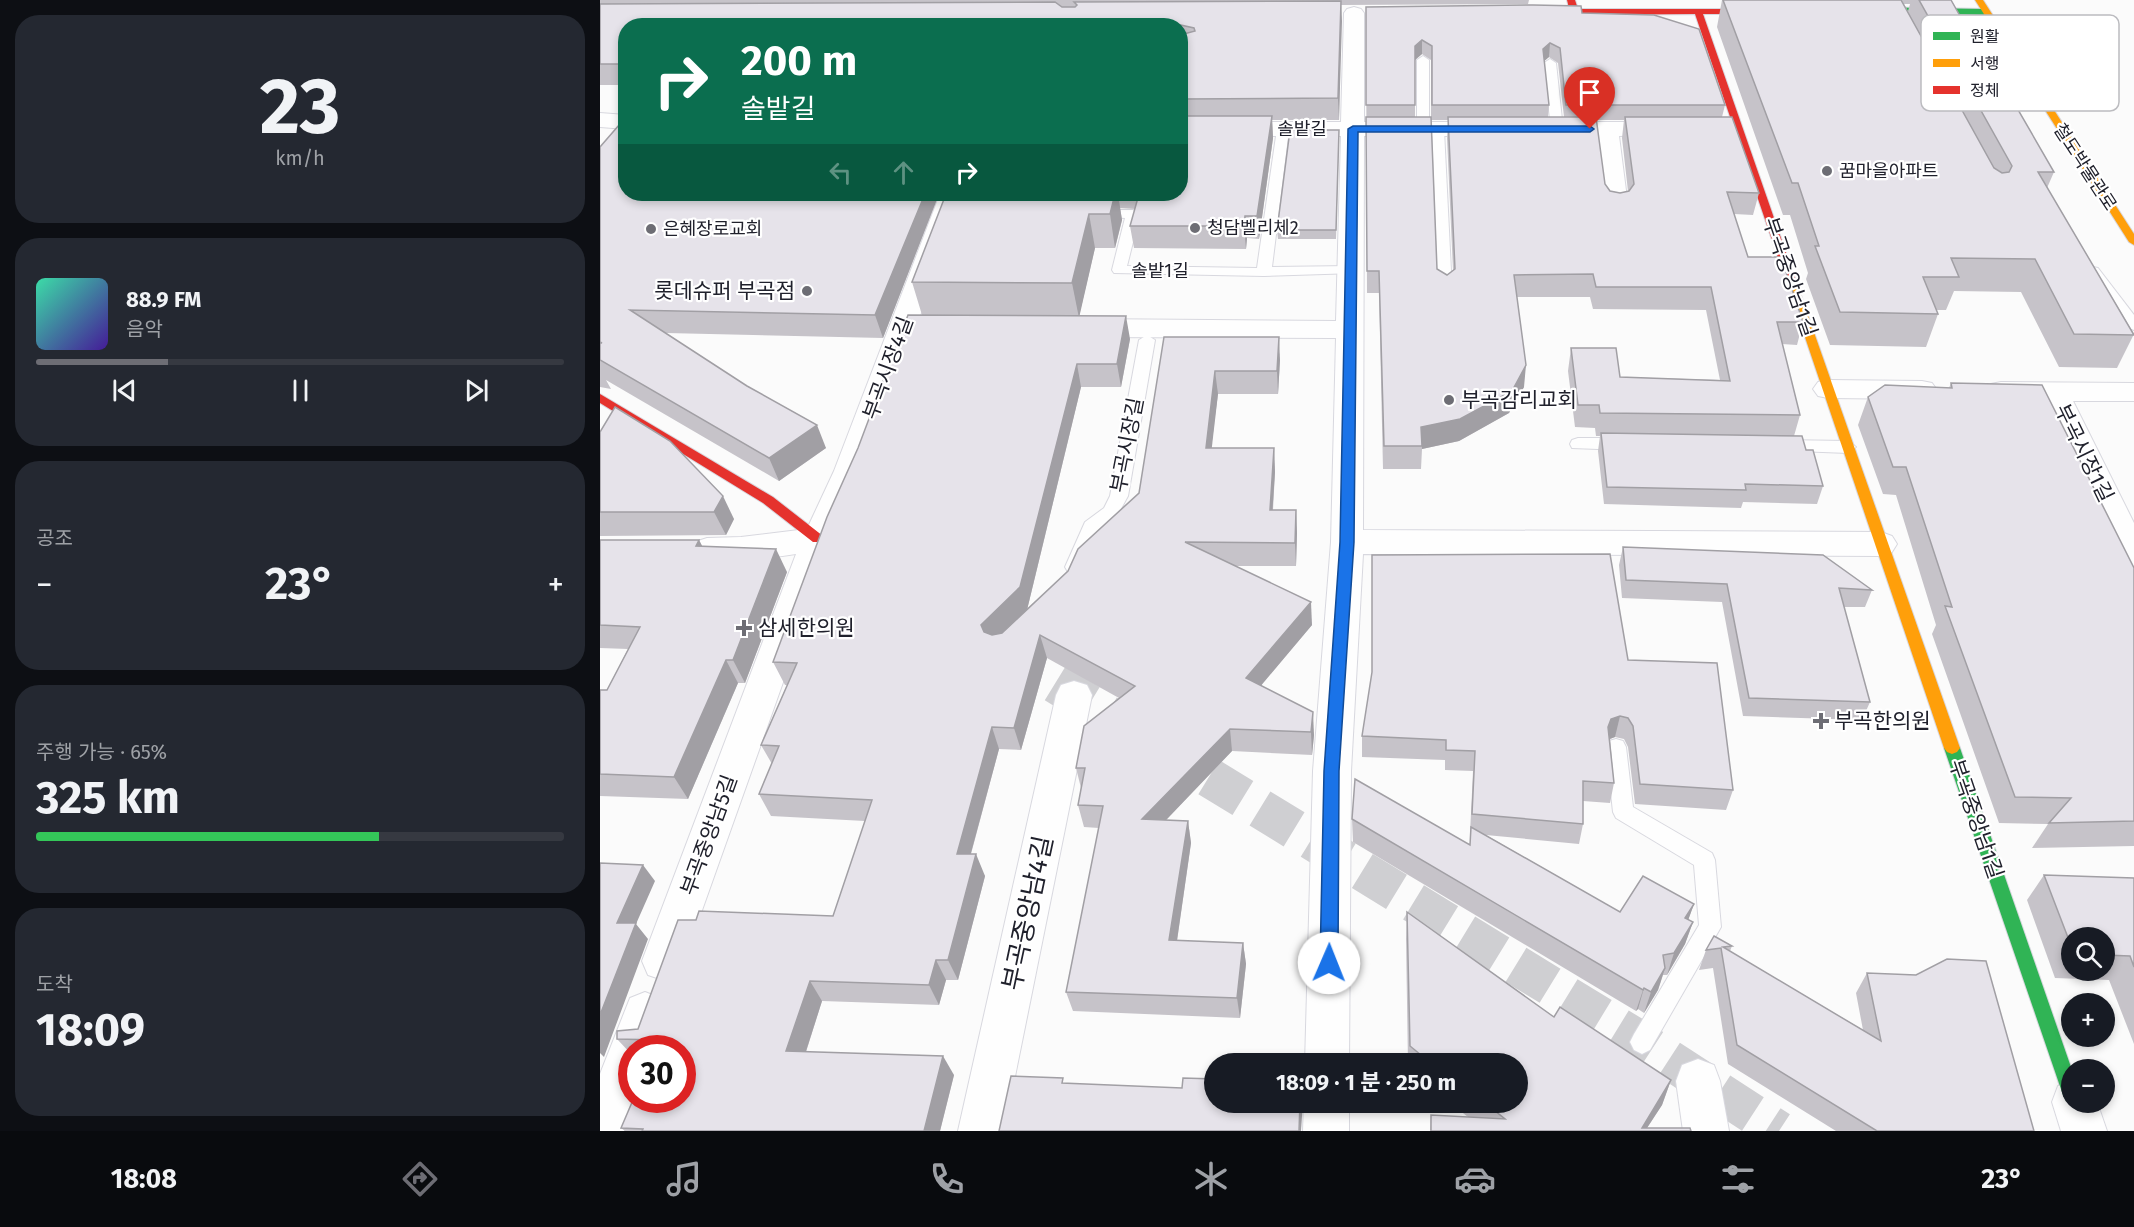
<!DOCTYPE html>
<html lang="ko">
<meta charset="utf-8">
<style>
body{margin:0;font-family:"Fira Sans","Noto Sans KR",sans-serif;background:#242831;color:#f1f3f6;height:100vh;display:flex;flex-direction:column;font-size:22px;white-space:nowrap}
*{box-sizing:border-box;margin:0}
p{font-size:20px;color:#9ea1a6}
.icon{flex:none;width:33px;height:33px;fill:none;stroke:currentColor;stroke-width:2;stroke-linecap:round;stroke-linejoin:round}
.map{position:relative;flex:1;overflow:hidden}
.drawer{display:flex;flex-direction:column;gap:15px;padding:15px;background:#0d0f14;width:600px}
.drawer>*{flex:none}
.banner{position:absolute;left:18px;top:18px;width:570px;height:183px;border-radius:24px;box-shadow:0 3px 9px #0003;background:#0b6e4f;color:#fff;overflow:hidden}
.fabs{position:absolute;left:1461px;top:927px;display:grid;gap:12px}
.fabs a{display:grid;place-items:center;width:54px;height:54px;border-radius:50%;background:#171b24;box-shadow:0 3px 9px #0003;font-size:30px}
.speed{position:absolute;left:18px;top:1035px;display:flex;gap:12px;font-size:30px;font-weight:700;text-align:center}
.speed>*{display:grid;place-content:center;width:78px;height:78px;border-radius:50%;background:#171b24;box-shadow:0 3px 9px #0003;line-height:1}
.speed .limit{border:9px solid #d22;background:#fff;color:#111}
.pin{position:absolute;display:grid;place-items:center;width:51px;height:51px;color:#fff;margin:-62px -26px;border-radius:50% 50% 50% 0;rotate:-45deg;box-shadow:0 0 6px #0007}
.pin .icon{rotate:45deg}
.me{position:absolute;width:66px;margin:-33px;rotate:1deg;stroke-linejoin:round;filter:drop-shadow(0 0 4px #0008)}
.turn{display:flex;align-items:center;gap:21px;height:126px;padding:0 24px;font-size:27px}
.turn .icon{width:78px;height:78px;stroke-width:2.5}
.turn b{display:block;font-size:42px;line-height:51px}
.lanes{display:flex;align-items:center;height:57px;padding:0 24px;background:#0003;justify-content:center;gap:30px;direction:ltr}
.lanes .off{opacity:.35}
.big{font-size:45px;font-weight:700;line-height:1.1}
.drawer .widget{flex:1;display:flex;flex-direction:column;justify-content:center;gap:9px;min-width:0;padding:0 21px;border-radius:24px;background:#242831}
.drawer .dial{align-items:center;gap:0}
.dial b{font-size:78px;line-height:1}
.song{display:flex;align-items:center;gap:18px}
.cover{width:72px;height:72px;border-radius:9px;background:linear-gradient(135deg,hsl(160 70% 55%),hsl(260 70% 35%))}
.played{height:6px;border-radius:3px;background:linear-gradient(90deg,#6d6d74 25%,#363941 25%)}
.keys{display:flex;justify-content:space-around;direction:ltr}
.heat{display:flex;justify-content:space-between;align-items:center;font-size:33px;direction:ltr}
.charge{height:9px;border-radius:4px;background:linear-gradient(90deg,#34c759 65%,#363941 0)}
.trip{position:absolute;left:604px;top:1053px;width:324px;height:60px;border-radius:30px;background:#171b24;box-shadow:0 3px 9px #0003;font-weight:700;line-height:60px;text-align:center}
.dock{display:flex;height:96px;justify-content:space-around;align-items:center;background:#090b0e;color:#9ea1a6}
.dock .icon{width:42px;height:42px}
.dock .current{color:#6d6d74}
.dock b{font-size:27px;color:#f1f3f6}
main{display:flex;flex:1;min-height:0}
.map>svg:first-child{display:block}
</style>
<main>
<section class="drawer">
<div class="widget dial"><b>23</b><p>km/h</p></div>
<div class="widget">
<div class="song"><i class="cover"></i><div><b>88.9 FM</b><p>음악</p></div></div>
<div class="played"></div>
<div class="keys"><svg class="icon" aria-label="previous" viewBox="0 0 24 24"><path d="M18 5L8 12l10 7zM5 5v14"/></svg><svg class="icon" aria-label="pause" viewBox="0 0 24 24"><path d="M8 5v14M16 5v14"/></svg><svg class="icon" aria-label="next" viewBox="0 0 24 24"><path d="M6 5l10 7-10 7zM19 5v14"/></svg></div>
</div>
<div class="widget"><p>공조</p>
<div class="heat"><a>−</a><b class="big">23°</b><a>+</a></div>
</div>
<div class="widget"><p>주행 가능 · 65%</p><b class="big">325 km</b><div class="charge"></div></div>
<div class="widget"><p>도착</p><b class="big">18:09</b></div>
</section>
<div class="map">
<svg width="1534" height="1131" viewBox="0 0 1534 1131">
<rect width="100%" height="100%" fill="#fbfbfb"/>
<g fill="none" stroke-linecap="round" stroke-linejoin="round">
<path stroke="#cfcfd2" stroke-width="40" stroke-dasharray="40 20" stroke-linecap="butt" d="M404,652L1042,1042L1179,1131"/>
<g stroke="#d8d8df" stroke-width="2">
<g id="lane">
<path d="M823,56L829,60V128L823,132L817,128V60Z"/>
<path d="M950,59L956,63L963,129L957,133L951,129L944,63Z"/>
<path d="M683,125L689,129L672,267L751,266L758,270L756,273L664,276L514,273L512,270L525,218L492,216V210H533L540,214L527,266L657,268L677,129Z"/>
<path d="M838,126L844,130L852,291L845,295L838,291L832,130Z"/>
<path d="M1493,267L1498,268L1534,315V330L1529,328L1486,271Z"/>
<path d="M547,335L555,340L528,496L517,516L498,530L480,572H468L465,567L485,522L504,508L510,496L539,340Z"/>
<path d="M978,438H1024L1032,444L1024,450L972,448L970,444L972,440Z"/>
<path d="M1180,440L1248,441L1256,447L1248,453L1174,450L1172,446L1174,442Z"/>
<path d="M1016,739L1023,741L1026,747L1033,807L1112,853L1115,860L1121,927L1050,1050L1042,1054L1034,1050L1030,1042L1034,1034L1099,925L1094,865L1016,818L1013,812L1006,747L1009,741Z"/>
</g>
</g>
<g stroke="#d8d8df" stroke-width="2">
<g id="street">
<path d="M754,7L761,9L764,13V122H892L900,124L904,129L900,134L892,136H764L763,530L1281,532L1292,536L1297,544L1292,552L1281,556L763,554L751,771L749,1064H705L713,771L731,542L736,338L485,337L475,334L471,328L475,322L485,319L736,321L741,136H580V122H741L744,13L747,9Z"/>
<path d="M0,113L26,115V129L0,127Z"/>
<path d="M953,122H1069L1077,124L1081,129L1077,134L1019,136L1028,206L1025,211L1016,213L1007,211L1004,206L995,136L945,134L941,129L945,124Z"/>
<path d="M340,194H364L264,471L234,539L84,961L78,975L63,980L48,975L42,961L196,554C164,558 127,568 95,558L91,550L95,542L107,538L141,537L207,529L234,471Z"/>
<path d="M1228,380L1322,381L1332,383L1337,390L1332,397L1322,399L1228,398L1218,396L1213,389L1218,382Z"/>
<path d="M1401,382L1534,383V401H1473L1534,523V568L1522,564L1518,556L1444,401L1401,400L1391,398L1386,391L1391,384Z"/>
<path d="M474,681L487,685L492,695L404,1131H358L456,695L461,685Z"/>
<path d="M45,992L60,998L66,1012L53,1048H32V1100H35L24,1131H0V1074L30,998Z"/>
<path d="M1098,1059L1114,1065L1120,1081L1129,1131H1083L1076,1081L1082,1065Z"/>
<path d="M1472,1081V1102H1497L1507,1131H1461L1452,1102L1458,1086Z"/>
<path d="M704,1102H749V1131H703Z"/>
</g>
</g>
<g stroke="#d8d8df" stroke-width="2">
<g id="fast">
<path d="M1262,7L1386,9L1390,12L1386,15L1259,12L1258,10Z"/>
<path d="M1352,742L1357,744L1360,748L1472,1070V1102H1476L1472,1104L1466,1101L1463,1095L1344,748L1347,744Z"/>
</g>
</g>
<g stroke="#d8d8df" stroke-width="2">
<g id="slow">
<path d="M1375,0H1383L1534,234V245L1529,242Z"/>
<path d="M1192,281L1197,284L1360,748L1357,752L1352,754L1347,752L1344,748L1187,284Z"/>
</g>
</g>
<g stroke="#d8d8df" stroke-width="2">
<g id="jam">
<path d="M967,0H975L978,9H1123L1124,11L1120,14H1103L1197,284L1196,286H1188L1187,284L1095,14L974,15L970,12Z"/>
<path d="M0,394L173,497L223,536L225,539L223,542H213L163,503L0,403Z"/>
</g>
</g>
<use href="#lane" fill="#fefefe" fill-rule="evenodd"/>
<use href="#street" fill="#fefefe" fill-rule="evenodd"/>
<use href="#fast" fill="#30b455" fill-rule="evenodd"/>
<use href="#slow" fill="#ff9f0a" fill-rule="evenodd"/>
<use href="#jam" fill="#e5322d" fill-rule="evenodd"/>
</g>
<g fill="#c6c3c9" fill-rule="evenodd">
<path d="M0,0H929L928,4L741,5L739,120H672L673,138L659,239L647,238L646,249L534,248L530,226L535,209L520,208L522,220L515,248H495L479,316L530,339L521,387H481L427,610L468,571L539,493L564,337L680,360L678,394H618L611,448H674L675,472L673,510H696L697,533L696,566H634L712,625L661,685L714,735L712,755L632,751L566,820L588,821L591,843L577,941L643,943L646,964L640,1018L473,1011L466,992L499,828L484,827L478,805L481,788L476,768L519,698L447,658L421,750L399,749L371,854L385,876L358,980H346L339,1005L222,1001L206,1052L354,1075L340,1131H25L21,1128L82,1048H32V1055L17,1039L38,1029L96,920L233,916L265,821L171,816L159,794L172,764L161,745L187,685H185L173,662L322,315L312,282L346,194H580V26H26V85H0Z"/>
<path d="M1122,0H1351L1386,62L1454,172L1447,188L1534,334L1517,368L1459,367L1421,292L1354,291L1346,310H1336L1338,314L1326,347L1230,345L1206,279L1208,273L1190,215H1183L1117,27ZM1304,4H1310L1308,11Z"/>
<path d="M766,7L982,13L1125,105L1122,117L1159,193L1153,215L1134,214L1148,257L1203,322L1197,345L1182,344L1200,415L1194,436L1206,450L1223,486L1217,504L1143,502L1141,508L1004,504L998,451L1000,436H996L995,428L975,427L968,371L971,348L1020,377L1120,380L1106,310L993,309L990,297H917L924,387L909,413L859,441L822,449L821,469H783L779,293H767ZM822,54L831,60V120H848L847,138L853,270L847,275L837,269L815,117V60ZM949,57L958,63L964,117H948L949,105L944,61ZM996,120H1024L1022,138L1028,191L1020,193L1010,191L1005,184Z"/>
<path d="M739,138L736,239H678L677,230Z"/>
<path d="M0,147L26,194H339L283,338L66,333L226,448L179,481L6,380L11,389L0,387Z"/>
<path d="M1351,383L1534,568V846L1432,848L1448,824L1399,823L1332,634L1336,625L1296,495L1283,494L1258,425L1268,397L1349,388Z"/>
<path d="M0,432L134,519L126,535L0,536Z"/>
<path d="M0,540H99L102,546L187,572L145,683H138L88,799L0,796V690H7L28,649L0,648Z"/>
<path d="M1023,547L1272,590L1265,607H1244L1270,702L1262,720L1143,716L1122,602L1022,598L1019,565Z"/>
<path d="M1028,660L1133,790L1126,810L1035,804L1028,747L1024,739L1015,737L1010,739L1014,783L1010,803L983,801V824L979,844L886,835L1020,912L1094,904L1088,920L1093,922L1085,944L1067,975H1063L1058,990L1044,1013L1038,1009L1036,1011L753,842L752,819L870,844L871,834H870L873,771L845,770V760L762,757V736Z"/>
<path d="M1444,875L1534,878V1044L1509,980L1455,978L1427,900ZM1472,938H1504V970H1472Z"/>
<path d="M807,912L954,1017L1071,1080L1062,1105L1047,1128L1091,1131H830L831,1115L868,1117L849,1102H918V1064H808L806,939Z"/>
<path d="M1132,946L1130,951L1263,1030L1256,993L1267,973L1434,1131H1236L1128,1064L1113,968L1099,970L1106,950Z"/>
</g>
<g fill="#a19fa4">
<path d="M741,1L742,21L739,120L738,98Z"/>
<path d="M822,40V54L815,60V46Z"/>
<path d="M950,43L949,57L942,63L943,49Z"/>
<path d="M672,116L673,138L659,239L657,216Z"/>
<path d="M325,194H339L283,338L275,315Z"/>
<path d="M515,194H518L522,220L515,248L510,214Z"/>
<path d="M489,214L495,248L479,318L472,283Z"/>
<path d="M645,216L647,238L646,249L644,226Z"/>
<path d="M526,316L530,339L521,387L517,364Z"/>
<path d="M679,337L680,360L678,394L677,371Z"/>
<path d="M477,364L481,387L427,610L388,648L381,625Z"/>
<path d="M926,365L924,387L909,413L859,441L822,449L821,427Z"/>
<path d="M615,371L618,394L609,472L606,448Z"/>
<path d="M217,425L226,448L179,481L169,458Z"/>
<path d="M674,448L675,472L671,533L670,510Z"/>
<path d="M123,496L134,519L126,535L114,512Z"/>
<path d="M696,510L697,533L696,566L695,543Z"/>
<path d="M99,540L111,563L96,546Z"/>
<path d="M176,549L187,572L145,683L133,660Z"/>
<path d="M711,602L712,625L649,700L646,678Z"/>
<path d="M440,635L447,658L421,750L414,728Z"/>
<path d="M126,660L138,683L88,799L74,777Z"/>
<path d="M713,712L714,735L712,755L711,732Z"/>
<path d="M1020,716L1015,737L1007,740L1008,727L1011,719Z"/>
<path d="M392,727L399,749L365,875L357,854Z"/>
<path d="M630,729L632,751L546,841L542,819Z"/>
<path d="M588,821L591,843L574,961L569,940Z"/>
<path d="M376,854L385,876L358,980L348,960Z"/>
<path d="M43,865L55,881L36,924L48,939L4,1057L0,1053V1015L17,923Z"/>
<path d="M1094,904L1086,926L1085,918Z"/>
<path d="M1093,922L1085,944L1067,975L1074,953Z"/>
<path d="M643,943L646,964L640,1018L637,998Z"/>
<path d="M336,960L346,980L339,1005L329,985Z"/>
<path d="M1065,968L1058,990L1044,1013L1051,992Z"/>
<path d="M210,981L222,1001L200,1070L186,1051Z"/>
<path d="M1044,988L1038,1009L1036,1011L1043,990Z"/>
<path d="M343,1056L354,1075L340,1131H324Z"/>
<path d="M1071,1080L1062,1105L1045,1131L1042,1128Z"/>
<path d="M700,1102H703L701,1131H699Z"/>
</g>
<g fill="#e6e3ea" stroke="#a19fa4" stroke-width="1.5">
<path d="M1123,0H1301L1394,168L1402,173L1409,172L1412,166L1319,0H1351L1386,62H1388L1411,101H1413L1454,172H1438L1534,335L1474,334L1435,259L1351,258L1359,277H1323L1338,314L1240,312L1215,246H1219L1198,183H1192Z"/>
<path d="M741,1L738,98L580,99V35L595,31L594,28L576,24V26H26V64H0V4L455,2L462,7H475L477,5L474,2Z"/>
<path d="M933,5L981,6L982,13L1054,15L1099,29L1125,105H966L960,48L950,43L943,49L949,105H832V46L822,40L815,46V105H766V7Z"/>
<path d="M580,116H672L657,216H645L644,226H530L539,194H580Z"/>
<path d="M26,117V194H325L275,315L30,310L147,386L217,425L169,458L0,360V343H2L0,342V147Z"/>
<path d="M766,117H831L837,269L847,275L855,269L848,117H996L1005,184L1010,191L1020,193L1029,191L1034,184L1025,117H1132L1159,193L1127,192L1148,257H1181L1203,322H1177L1200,415L1000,413L999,405H978L971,348H1016L1020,377L1130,381L1111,287H996L993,274L914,275L926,365L912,391L860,419L821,427L822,446H784L779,271H767Z"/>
<path d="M690,130H739L736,230H677Z"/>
<path d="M346,194H515L510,214H489L472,283L312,282Z"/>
<path d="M308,315L526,316L517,364H477L420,587L381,625L384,632L392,635L402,633L468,571L478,549L539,493L564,337H679L677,371H615L606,448H674L670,510H696L695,543L585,542L711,602L646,678L713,712L711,732L630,729L542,819L588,821L569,940L643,943L637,998L466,992L503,806L478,805L485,768H476L484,726L535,686L440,635L414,728L392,727L357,854H376L348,960H336L329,985L210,981L186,1051L343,1056L324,1131H42L43,1129L21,1128L33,1100H82V1048H53L57,1040L17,1039V1031L38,1029L78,920H96L99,911L233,916L272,800L159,794L179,746L161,745L197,663L173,662L227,517L258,448Z"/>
<path d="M1351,383L1442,385L1534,568V821L1449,823L1471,798L1415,797L1345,606L1352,607L1306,467H1293L1268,397L1285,385L1352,388Z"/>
<path d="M15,407L70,441L123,496L114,512H0V432Z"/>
<path d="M1001,433L1202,436L1206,450H1213L1223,486L1145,484L1146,490L1007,487Z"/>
<path d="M0,540H99L96,546L176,549L133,660H126L74,777L0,774V690H7L40,627L0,625Z"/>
<path d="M1023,547L1223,555L1272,590L1239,588L1270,702L1149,698L1127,584L1026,580Z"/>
<path d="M1010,554L1028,660L1117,663L1133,790L1040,784L1033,726L1028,718L1020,716L1011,719L1008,727L1014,783L983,781V824L872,814L875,751L846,750V740L762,736L772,672V555Z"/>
<path d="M755,779L870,845L871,827L1020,912L1043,876L1094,904L1085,918L1093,922L1074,953L1063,955L1065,968L1051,992L1044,988L1043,990L752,819Z"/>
<path d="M0,863L43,865L17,923H36L0,1015Z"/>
<path d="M1444,875L1534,878V967L1530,956L1504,955V938H1472V948Z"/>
<path d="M807,912L954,1017L960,1007L1071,1080L1042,1128H1090L1091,1131H831V1115L905,1119L884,1102H918V1064H832L810,1046Z"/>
<path d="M1114,936L1132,946L1123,947L1281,1041L1267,973L1316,975L1347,959L1386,961L1434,1131H1277L1137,1045L1121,948L1106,950Z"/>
<path d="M411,1076L463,1078L462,1083L582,1088L583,1078L615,1079V1102H700L699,1131H399Z"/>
</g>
<path fill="#1a73e8" stroke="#114b97" stroke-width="1.5" d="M753,126H990L994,129L990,132H758L754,542L739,771L738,963L735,969L729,971L723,969L720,963L724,771L740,542L748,129Z"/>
<g fill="#6d6d74" stroke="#fff" stroke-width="2">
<circle cx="1227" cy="171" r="6"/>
<circle cx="595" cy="228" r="6"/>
<circle cx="51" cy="229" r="6"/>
<circle cx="207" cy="291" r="6"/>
<circle cx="849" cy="400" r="6"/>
<path d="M141 619h6v6h6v6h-6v6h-6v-6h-6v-6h6z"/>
<path d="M1218 712h6v6h6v6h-6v6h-6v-6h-6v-6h6z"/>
</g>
<g text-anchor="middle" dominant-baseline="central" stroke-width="4.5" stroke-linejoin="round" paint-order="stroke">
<g font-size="18" fill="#20212c" stroke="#fff">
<text x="702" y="129">솔밭길</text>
<text transform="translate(1485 167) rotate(57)">철도박물관로</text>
<text x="560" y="271">솔밭1길</text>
</g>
<g font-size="18" fill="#20212c" stroke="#fff" text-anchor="start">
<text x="1239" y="171">꿈마을아파트</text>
<text x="607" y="228">청담벨리체2</text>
<text x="63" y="229">은혜장로교회</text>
</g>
<g font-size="21" fill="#20212c" stroke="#fff">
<text transform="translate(1190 277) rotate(71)">부곡중앙남1길</text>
<text transform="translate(288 368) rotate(-70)">부곡시장4길</text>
<text transform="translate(527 445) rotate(-79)">부곡시장길</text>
<text transform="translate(1484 453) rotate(64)">부곡시장1길</text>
<text transform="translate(1376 819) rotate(71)">부곡중앙남1길</text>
<text transform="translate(109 835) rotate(-70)">부곡중앙남5길</text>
</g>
<g font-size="21" fill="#20212c" stroke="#fff" text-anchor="start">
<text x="195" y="291" text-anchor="end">롯데슈퍼 부곡점</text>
<text x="861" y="400">부곡감리교회</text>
<text x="158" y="628">삼세한의원</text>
<text x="1234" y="721">부곡한의원</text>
</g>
<g font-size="26" fill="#20212c" stroke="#fff">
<text transform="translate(428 913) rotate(-78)">부곡중앙남4길</text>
</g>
</g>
<rect x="1321" y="15" width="198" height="96" rx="9" fill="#fff" stroke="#bcbcc0" stroke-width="1.5"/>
<rect x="1333" y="32" width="27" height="8" fill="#30b455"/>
<rect x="1333" y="59" width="27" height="8" fill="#ff9f0a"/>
<rect x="1333" y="86" width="27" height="8" fill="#e5322d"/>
<g font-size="16" fill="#20212c">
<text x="1370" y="42">원활</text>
<text x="1370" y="69">서행</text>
<text x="1370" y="96">정체</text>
</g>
</svg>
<div class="fabs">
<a><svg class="icon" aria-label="search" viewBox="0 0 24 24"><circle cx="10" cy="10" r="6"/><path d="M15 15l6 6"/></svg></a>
<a>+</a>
<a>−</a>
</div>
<div class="speed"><div class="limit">30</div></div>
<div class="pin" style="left:990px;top:129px;background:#d93025"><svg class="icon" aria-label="arrive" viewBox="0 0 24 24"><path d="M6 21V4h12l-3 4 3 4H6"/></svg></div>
<svg class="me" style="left:729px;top:963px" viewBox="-20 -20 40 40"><circle r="19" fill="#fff"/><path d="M0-13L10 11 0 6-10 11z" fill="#1a73e8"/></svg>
<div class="trip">18:09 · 1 분 · 250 m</div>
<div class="banner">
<div class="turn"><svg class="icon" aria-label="right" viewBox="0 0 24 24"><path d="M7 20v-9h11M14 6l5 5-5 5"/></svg><div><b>200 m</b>솔밭길</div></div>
<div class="lanes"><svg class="icon off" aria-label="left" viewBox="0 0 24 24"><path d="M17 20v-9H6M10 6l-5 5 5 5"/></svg><svg class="icon off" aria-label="ahead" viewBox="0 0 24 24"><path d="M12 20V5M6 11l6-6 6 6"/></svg><svg class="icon" aria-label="right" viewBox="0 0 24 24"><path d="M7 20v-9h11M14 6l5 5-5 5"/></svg></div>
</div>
</div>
</main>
<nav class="dock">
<b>18:08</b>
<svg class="icon current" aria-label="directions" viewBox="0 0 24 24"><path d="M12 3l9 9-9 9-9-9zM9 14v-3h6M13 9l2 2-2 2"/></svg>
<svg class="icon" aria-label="music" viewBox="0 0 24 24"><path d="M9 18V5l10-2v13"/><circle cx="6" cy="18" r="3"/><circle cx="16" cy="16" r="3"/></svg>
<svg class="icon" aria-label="phone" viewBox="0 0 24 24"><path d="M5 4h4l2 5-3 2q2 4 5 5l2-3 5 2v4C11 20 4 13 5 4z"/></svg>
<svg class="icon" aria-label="climate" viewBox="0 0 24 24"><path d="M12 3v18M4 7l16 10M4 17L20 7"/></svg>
<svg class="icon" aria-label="car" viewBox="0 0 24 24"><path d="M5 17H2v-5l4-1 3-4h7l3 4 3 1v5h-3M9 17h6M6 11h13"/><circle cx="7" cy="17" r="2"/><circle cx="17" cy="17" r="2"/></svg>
<svg class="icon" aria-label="filters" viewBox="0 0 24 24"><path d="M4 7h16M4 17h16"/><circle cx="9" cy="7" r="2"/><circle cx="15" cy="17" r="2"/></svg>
<b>23°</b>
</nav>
